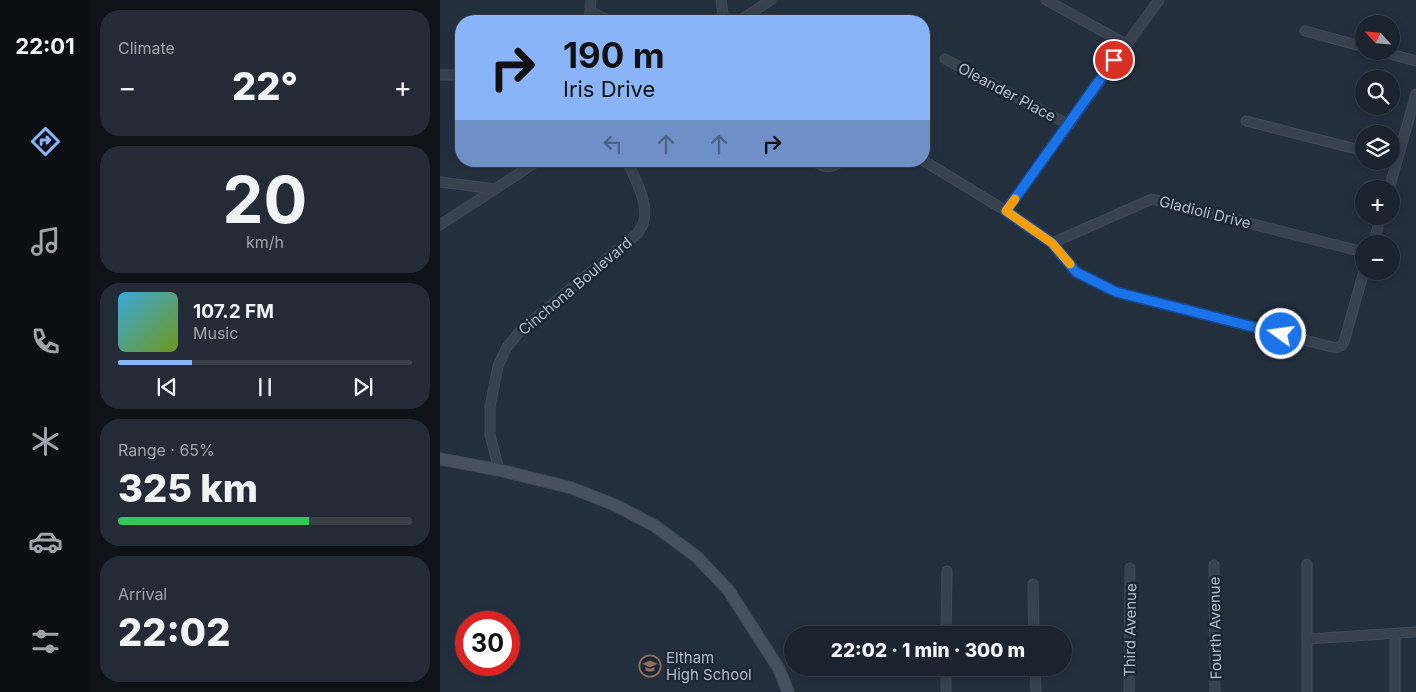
<!DOCTYPE html>
<meta charset="utf-8">
<style>
body{margin:0;font-family:Inter,sans-serif;background:#242b36;color:#f1f3f6;height:100vh;display:flex;flex-direction:column;font-size:19px;white-space:nowrap}
*{box-sizing:border-box;margin:0}
p{font-size:16px;color:#a0a4aa}
.icon{flex:none;width:28px;height:28px;fill:none;stroke:currentColor;stroke-width:2;stroke-linecap:round;stroke-linejoin:round}
.map{position:relative;flex:1;overflow:hidden}
.details{display:flex;flex-direction:column;gap:10px;padding:10px;background:#0f1319;width:350px}
.details>*{flex:none}
.hud{position:absolute;left:15px;top:15px;width:475px;height:152px;border-radius:20px;box-shadow:0 2px 8px #0003,0 0 0 1px #39404a;background:#8ab4f8;color:#111;overflow:hidden}
.needle{width:32px;rotate:296deg}
.controls{position:absolute;left:915px;top:15px;display:grid;gap:10px}
.controls a{display:grid;place-items:center;width:45px;height:45px;border-radius:50%;background:#1b232e;box-shadow:0 2px 8px #0003,0 0 0 1px #39404a;font-size:25px}
.speed{position:absolute;left:15px;top:611px;display:flex;gap:10px;font-size:25px;font-weight:700;text-align:center}
.speed>*{display:grid;place-content:center;width:65px;height:65px;border-radius:50%;background:#1b232e;box-shadow:0 2px 8px #0003,0 0 0 1px #39404a;line-height:1}
.speed .limit{border:8px solid #d22;background:#fff;color:#111}
.pin{position:absolute;display:grid;place-items:center;width:42px;height:42px;color:#fff;margin:-21px;border:2px solid #fff;border-radius:50%;box-shadow:0 1px 5px #0007}
.me{position:absolute;width:55px;margin:-28px;rotate:284deg;stroke-linejoin:round;filter:drop-shadow(0 0 4px #0008)}
.turn{display:flex;align-items:center;gap:18px;height:105px;padding:0 25px;font-size:22px}
.turn .icon{width:65px;height:65px;stroke-width:2.5}
.turn b{display:block;font-size:35px;line-height:42px}
.lanes{display:flex;align-items:center;height:48px;padding:0 25px;background:#0003;justify-content:center;gap:25px;direction:ltr}
.lanes .off{opacity:.35}
.big{font-size:38px;font-weight:800;line-height:1.1}
.details .widget{flex:1;display:flex;flex-direction:column;justify-content:center;gap:8px;min-width:0;padding:0 18px;border-radius:20px;background:#242b36}
.details .dial{align-items:center;gap:0}
.dial b{font-size:65px;line-height:1}
.song{display:flex;align-items:center;gap:15px}
.cover{width:60px;height:60px;border-radius:8px;background:linear-gradient(135deg,hsl(200 70% 55%),hsl(80 70% 35%))}
.played{height:5px;border-radius:2px;background:linear-gradient(90deg,#8ab4f8 25%,#39404a 25%)}
.keys{display:flex;justify-content:space-around;direction:ltr}
.heat{display:flex;justify-content:space-between;align-items:center;font-size:28px;direction:ltr}
.charge{height:8px;border-radius:4px;background:linear-gradient(90deg,#34c759 65%,#39404a 0)}
.trip{position:absolute;left:344px;top:626px;width:288px;height:50px;border-radius:25px;background:#1b232e;box-shadow:0 2px 8px #0003,0 0 0 1px #39404a;font-weight:800;line-height:50px;text-align:center}
main{display:flex;flex:1;min-height:0}
.dock{display:flex;flex-direction:column;width:90px;justify-content:space-around;align-items:center;background:#0b0e12;color:#a0a4aa}
.dock .icon{width:35px;height:35px}
.dock .active{color:#8ab4f8}
.dock b{font-size:22px;color:#f1f3f6}
.map>svg:first-child{display:block}
</style>
<main>
<nav class="dock">
<b>22:01</b>
<svg class="icon active" aria-label="directions" viewBox="0 0 24 24"><path d="M12 3l9 9-9 9-9-9zM9 14v-3h6M13 9l2 2-2 2"/></svg>
<svg class="icon" aria-label="music" viewBox="0 0 24 24"><path d="M9 18V5l10-2v13"/><circle cx="6" cy="18" r="3"/><circle cx="16" cy="16" r="3"/></svg>
<svg class="icon" aria-label="phone" viewBox="0 0 24 24"><path d="M5 4h4l2 5-3 2q2 4 5 5l2-3 5 2v4C11 20 4 13 5 4z"/></svg>
<svg class="icon" aria-label="climate" viewBox="0 0 24 24"><path d="M12 3v18M4 7l16 10M4 17L20 7"/></svg>
<svg class="icon" aria-label="car" viewBox="0 0 24 24"><path d="M5 17H2v-5l4-1 3-4h7l3 4 3 1v5h-3M9 17h6M6 11h13"/><circle cx="7" cy="17" r="2"/><circle cx="17" cy="17" r="2"/></svg>
<svg class="icon" aria-label="filters" viewBox="0 0 24 24"><path d="M4 7h16M4 17h16"/><circle cx="9" cy="7" r="2"/><circle cx="15" cy="17" r="2"/></svg>
</nav>
<section class="details">
<div class="widget"><p>Climate</p>
<div class="heat"><a>−</a><b class="big">22°</b><a>+</a></div>
</div>
<div class="widget dial"><b>20</b><p>km/h</p></div>
<div class="widget">
<div class="song"><i class="cover"></i><div><b>107.2 FM</b><p>Music</p></div></div>
<div class="played"></div>
<div class="keys"><svg class="icon" aria-label="previous" viewBox="0 0 24 24"><path d="M18 5L8 12l10 7zM5 5v14"/></svg><svg class="icon" aria-label="pause" viewBox="0 0 24 24"><path d="M8 5v14M16 5v14"/></svg><svg class="icon" aria-label="next" viewBox="0 0 24 24"><path d="M6 5l10 7-10 7zM19 5v14"/></svg></div>
</div>
<div class="widget"><p>Range · 65%</p><b class="big">325 km</b><div class="charge"></div></div>
<div class="widget"><p>Arrival</p><b class="big">22:02</b></div>
</section>
<div class="map">
<svg width="976" height="692" viewBox="0 0 976 692">
<rect width="100%" height="100%" fill="#242f3e"/>
<g fill="none" stroke-linecap="round" stroke-linejoin="round">
<g stroke="#414a57" stroke-width="11">
<g id="street">
<path d="M281,0L284,21"/>
<path d="M606,0L686,44"/>
<path d="M151,12L170,21"/>
<path d="M149,21L151,0"/>
<path d="M299,21L331,0"/>
<path d="M865,31L924,47"/>
<path d="M939,51L976,61"/>
<path d="M505,59L629,125"/>
<path d="M0,75H21"/>
<path d="M806,121L924,151"/>
<path d="M374,161C385,169 391,168 402,161"/>
<path d="M484,161L566,211L612,243L636,272L676,292L896,348L901,346L904,342L924,271"/>
<path d="M0,182L55,189"/>
<path d="M949,189L976,94"/>
<path d="M566,211L719,0"/>
<path d="M0,225L98,161"/>
<path d="M612,243L712,199L924,252"/>
<path d="M933,244L941,216"/>
<path d="M59,470L50,435V407L58,366L67,347L81,330L197,234C199,231 202,227 203,224C210,204 195,179 187,161"/>
<path d="M774,565L775,692"/>
<path d="M593,584L594,635"/>
<path d="M506,635L507,571"/>
<path d="M867,639L976,632"/>
<path d="M595,668L596,692"/>
<path d="M506,692V668"/>
<path d="M689,692L690,568"/>
<path d="M867,692V564"/>
<path d="M955,692V634"/>
</g>
</g>
<g stroke="#414a57" stroke-width="13">
<path id="secondary" d="M0,459L59,470L132,488L177,506L215,526L257,557L289,591L339,669L348,692"/>
</g>
<use href="#street" stroke="#38414e" stroke-width="9"/>
<use href="#secondary" stroke="#465061" stroke-width="11"/>
</g>
<g fill="none" stroke-linecap="round" stroke-linejoin="round">
<g stroke="#114b97" stroke-width="12">
<path id="route" d="M674,60L566,211L612,243L636,272L676,292L841,334"/>
</g>
<use href="#route" stroke="#1a73e8" stroke-width="9"/>
<path stroke="#f59e0b" stroke-width="9" d="M575,199L566,211L612,243L630,264"/>
</g>
<defs>
<g id="school-ring" transform="scale(1.125)"><circle r="9.5" fill="#1d2633" stroke="#8d6e63" stroke-width="1.5"/><path d="M0-5L7-2L0 1L-7-2ZM-4 1L0 2.5L4 1V4Q0 6-4 4Z" fill="#8d6e63"/></g>
</defs>
<g fill-rule="evenodd">
<use href="#school-ring" x="210" y="666"/>
</g>
<g text-anchor="middle" dominant-baseline="central" stroke-width="5" stroke-linejoin="round" paint-order="stroke">
<g font-size="15" fill="#b4bcc9" stroke="#1d2633">
<text transform="translate(567 92) rotate(28)">Oleander Place</text>
<text transform="translate(765 212) rotate(14)">Gladioli Drive</text>
<text transform="translate(135 286) rotate(-40)">Cinchona Boulevard</text>
<text transform="translate(775 628) rotate(-91)">Fourth Avenue</text>
<text transform="translate(690 630) rotate(-89)">Third Avenue</text>
</g>
<g font-size="15" fill="#b4bcc9" stroke="#1d2633" text-anchor="start">
<text x="226" y="657">Eltham<tspan x="226" dy="17">High School</tspan></text>
</g>
</g>
</svg>
<div class="controls">
<a><svg class="needle" viewBox="-14 -14 28 28"><path d="M0-13l5 13h-10z" fill="#e53935"/><path d="M0 13l5-13h-10z" fill="#a0a4aa"/></svg></a>
<a><svg class="icon" aria-label="search" viewBox="0 0 24 24"><circle cx="10" cy="10" r="6"/><path d="M15 15l6 6"/></svg></a>
<a><svg class="icon" aria-label="layers" viewBox="0 0 24 24"><path d="M12 4l9 5-9 5-9-5zM3 14l9 5 9-5"/></svg></a>
<a>+</a>
<a>−</a>
</div>
<div class="speed"><div class="limit">30</div></div>
<div class="pin" style="left:674px;top:60px;background:#d93025"><svg class="icon" aria-label="arrive" viewBox="0 0 24 24"><path d="M6 21V4h12l-3 4 3 4H6"/></svg></div>
<svg class="me" style="left:841px;top:334px" viewBox="-20 -20 40 40"><circle r="17" fill="#1a73e8" stroke="#fff" stroke-width="3"/><path d="M0-11L8 9 0 5-8 9z" fill="#fff"/></svg>
<div class="trip">22:02 · 1 min · 300 m</div>
<div class="hud">
<div class="turn"><svg class="icon" aria-label="right" viewBox="0 0 24 24"><path d="M7 20v-9h11M14 6l5 5-5 5"/></svg><div><b>190 m</b>Iris Drive</div></div>
<div class="lanes"><svg class="icon off" aria-label="left" viewBox="0 0 24 24"><path d="M17 20v-9H6M10 6l-5 5 5 5"/></svg><svg class="icon off" aria-label="ahead" viewBox="0 0 24 24"><path d="M12 20V5M6 11l6-6 6 6"/></svg><svg class="icon off" aria-label="ahead" viewBox="0 0 24 24"><path d="M12 20V5M6 11l6-6 6 6"/></svg><svg class="icon" aria-label="right" viewBox="0 0 24 24"><path d="M7 20v-9h11M14 6l5 5-5 5"/></svg></div>
</div>
</div>
</main>
